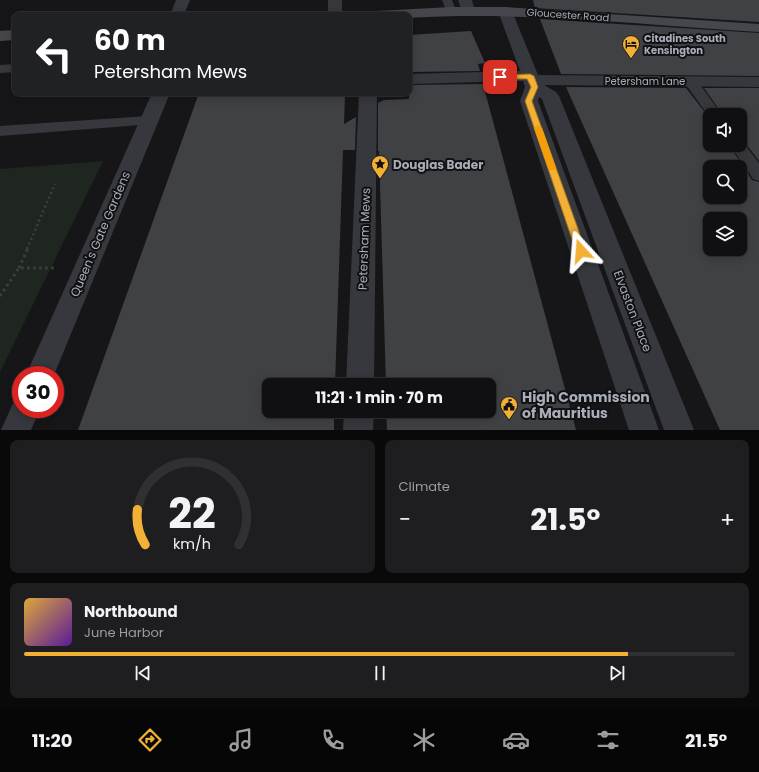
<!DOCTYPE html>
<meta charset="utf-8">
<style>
body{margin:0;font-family:Poppins,sans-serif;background:#1e1e20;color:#f1f3f6;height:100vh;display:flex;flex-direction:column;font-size:15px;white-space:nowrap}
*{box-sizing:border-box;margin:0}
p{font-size:13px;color:#9c9d9f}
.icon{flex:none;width:22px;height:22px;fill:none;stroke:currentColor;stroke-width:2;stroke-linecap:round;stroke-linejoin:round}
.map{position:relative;height:430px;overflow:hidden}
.drawer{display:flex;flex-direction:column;gap:10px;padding:10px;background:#09090a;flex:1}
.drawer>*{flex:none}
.top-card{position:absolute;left:12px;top:12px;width:400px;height:84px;border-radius:8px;box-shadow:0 2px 10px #0003,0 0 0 1px #303032;background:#202124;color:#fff;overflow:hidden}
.tools{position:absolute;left:703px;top:108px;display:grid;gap:8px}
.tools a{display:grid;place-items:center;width:44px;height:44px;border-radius:8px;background:#101012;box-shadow:0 2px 10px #0003,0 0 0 1px #303032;font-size:20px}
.speed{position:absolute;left:12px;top:366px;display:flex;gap:8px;font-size:20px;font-weight:700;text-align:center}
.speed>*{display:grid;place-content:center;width:52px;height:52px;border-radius:50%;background:#101012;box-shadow:0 2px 10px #0003,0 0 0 1px #303032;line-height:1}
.speed .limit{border:6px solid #d22;background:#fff;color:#111}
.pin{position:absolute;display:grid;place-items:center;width:34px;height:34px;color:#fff;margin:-17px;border-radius:8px;box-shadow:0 2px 6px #0006}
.me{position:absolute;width:44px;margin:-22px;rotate:341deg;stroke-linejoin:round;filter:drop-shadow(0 0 3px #0008)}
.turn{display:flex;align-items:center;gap:14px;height:84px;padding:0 16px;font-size:18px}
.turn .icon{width:52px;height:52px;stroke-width:2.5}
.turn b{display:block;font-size:28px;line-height:34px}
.big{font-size:30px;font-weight:700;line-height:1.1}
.drawer .widget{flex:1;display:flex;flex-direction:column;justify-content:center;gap:6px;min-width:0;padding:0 14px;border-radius:8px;background:#1e1e20}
.drawer .dial{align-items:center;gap:0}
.dial svg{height:104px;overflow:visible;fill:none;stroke:#303032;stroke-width:7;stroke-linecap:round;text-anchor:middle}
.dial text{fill:#f1f3f6;stroke:none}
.song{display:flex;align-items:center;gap:12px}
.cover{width:48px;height:48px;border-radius:6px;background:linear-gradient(135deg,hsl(40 70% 55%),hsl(270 70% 35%))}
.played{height:4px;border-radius:2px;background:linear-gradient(90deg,#f2b134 85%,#303032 85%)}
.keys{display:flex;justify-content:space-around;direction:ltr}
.heat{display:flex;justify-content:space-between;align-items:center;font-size:22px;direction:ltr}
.drawer .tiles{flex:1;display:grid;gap:10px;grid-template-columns:1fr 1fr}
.widget:last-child{grid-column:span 2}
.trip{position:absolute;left:262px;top:378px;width:234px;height:40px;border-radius:8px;background:#101012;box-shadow:0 2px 10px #0003,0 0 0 1px #303032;font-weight:700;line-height:40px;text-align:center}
.menu{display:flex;height:64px;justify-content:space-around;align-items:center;background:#060607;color:#9c9d9f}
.menu .icon{width:28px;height:28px}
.menu .active{color:#f2b134}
.menu b{font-size:18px;color:#f1f3f6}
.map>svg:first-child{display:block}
</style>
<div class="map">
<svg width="759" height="430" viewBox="0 0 759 430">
<rect width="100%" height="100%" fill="#161618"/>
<path fill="#1e261f" d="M103,161L0,372V169Z"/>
<g fill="#404145" fill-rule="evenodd">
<path d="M533,0H759V22L535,8Z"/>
<path d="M540,19L759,33V76L561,74Z"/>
<path d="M471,31L485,63L478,64L480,71L409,72V35Z"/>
<path d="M483,84L576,430H387L386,411H489V385H386L379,151H378V103L384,100L409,99V85Z"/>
<path d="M566,87L686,88L710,119V145H729L752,180L759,182V430H720ZM710,167H740V197H710ZM710,219H740V249H710Z"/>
<path d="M704,88H759V161L743,140H740V115H723Z"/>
<path d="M199,93H345L344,124L356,117L355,150H343L335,385H269V411H334V430H78Z"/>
</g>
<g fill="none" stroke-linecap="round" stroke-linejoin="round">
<path stroke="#3d3f44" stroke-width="2.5" stroke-dasharray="2 3" stroke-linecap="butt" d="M27,249L55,184"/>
<g stroke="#3d3f44" stroke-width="3" stroke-dasharray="2.5 3.5" stroke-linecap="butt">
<path d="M19,268L28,248"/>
<path d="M0,296L19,268H57"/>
</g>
<g fill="#37383d" fill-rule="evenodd">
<path d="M442,0H452L456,11L455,13H447Z"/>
<path d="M15,64V72L0,73V65Z"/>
<path d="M691,78L696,79L722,115H710V118L684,82L686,79Z"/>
<path d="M148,116L153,118L155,121L153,124L0,136V126Z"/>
<path d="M740,141H742L759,163V181L753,179L730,145H740Z"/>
</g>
<g fill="#37383d" fill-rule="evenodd">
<path d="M176,0H190L184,15H170Z"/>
<rect x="328" y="0" width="14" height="15"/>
<path d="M458,0H472L475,11L473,14L468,15L463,14Z"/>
<path d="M505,7L510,8L512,11L538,75L759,77V87L544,85L556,92L559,96L694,430H664L542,99L539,97L538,101L659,430H629L520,101L525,87L523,81L409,84V74L520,71L498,11L500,8Z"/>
<path d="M152,93H170L54,375H26Z"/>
<path d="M359,93H377L374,385H346Z"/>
<path d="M21,396V409H40L31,430H1L15,399Z"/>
<path d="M344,411H374L373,430H343Z"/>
</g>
<g fill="#45474d" fill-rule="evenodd">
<path d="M451,7H505L759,24V32C643,25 526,11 409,18V15H369L371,12L376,11Z"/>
<path d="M15,30V40L0,41V31Z"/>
</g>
</g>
<path fill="#f2b134" stroke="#9d7322" d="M530,74L534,76L538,87L532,101L586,251L585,253H578L576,251L525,101L531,87L527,79H500L496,77L500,75Z"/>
<path fill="#f59e0b" d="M538,125L542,128L556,168L555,170H549L548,168L534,128Z"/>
<defs>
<g id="hotel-pin" transform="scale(0.9)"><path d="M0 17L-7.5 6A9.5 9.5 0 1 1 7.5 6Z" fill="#f2b134" stroke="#111113"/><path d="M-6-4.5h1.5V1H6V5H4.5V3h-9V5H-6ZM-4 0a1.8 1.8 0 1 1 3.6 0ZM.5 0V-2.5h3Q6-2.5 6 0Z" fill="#111"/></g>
<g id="sight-pin" transform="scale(0.9)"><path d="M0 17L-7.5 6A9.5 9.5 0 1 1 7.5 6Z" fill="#f2b134" stroke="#111113"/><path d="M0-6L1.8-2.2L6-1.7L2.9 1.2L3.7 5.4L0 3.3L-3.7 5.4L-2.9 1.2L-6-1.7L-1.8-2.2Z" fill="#111"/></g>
<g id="civic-pin" transform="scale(0.9)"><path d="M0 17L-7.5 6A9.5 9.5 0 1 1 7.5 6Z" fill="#f2b134" stroke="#111113"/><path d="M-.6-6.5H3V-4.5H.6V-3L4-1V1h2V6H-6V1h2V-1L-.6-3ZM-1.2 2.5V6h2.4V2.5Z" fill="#111"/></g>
</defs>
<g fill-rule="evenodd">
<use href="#hotel-pin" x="631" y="44"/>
<use href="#sight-pin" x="380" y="164"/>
<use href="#civic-pin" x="509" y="405"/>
</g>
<g text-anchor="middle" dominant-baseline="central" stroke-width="4" stroke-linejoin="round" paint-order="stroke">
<g font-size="10" fill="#a8adb8" stroke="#111113">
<text transform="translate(568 15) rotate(4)">Gloucester Road</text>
<text x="645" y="81">Petersham Lane</text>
</g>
<g font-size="10" font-weight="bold" fill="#a8adb8" stroke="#111113" text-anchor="start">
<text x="644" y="38">Citadines South<tspan x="644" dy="12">Kensington</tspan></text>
</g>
<g font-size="12" font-weight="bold" fill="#a8adb8" stroke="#111113" text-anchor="start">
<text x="393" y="164">Douglas Bader</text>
</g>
<g font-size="12" fill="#a8adb8" stroke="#111113">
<text transform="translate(100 234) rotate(-67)">Queen's Gate Gardens</text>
<text transform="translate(364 239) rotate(-88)">Petersham Mews</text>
<text transform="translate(633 311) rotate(69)">Elvaston Place</text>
</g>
<g font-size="14" font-weight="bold" fill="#a8adb8" stroke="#111113" text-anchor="start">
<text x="522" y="397">High Commission<tspan x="522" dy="16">of Mauritius</tspan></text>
</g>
</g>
</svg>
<div class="tools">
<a><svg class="icon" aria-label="sound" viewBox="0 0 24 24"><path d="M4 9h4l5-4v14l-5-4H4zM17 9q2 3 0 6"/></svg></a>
<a><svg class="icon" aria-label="search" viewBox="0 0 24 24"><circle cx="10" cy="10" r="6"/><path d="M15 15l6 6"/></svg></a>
<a><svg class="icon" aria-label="layers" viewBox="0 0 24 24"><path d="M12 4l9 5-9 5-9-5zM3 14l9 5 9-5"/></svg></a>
</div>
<div class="speed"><div class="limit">30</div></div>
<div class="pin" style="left:500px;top:77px;background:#d93025"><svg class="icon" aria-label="arrive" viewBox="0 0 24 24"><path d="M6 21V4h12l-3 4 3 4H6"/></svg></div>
<svg class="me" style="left:581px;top:251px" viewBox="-20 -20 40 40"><path d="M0-17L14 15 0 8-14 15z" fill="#f2b134" stroke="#fff" stroke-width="4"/></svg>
<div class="trip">11:21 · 1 min · 70 m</div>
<div class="top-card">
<div class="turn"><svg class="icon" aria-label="left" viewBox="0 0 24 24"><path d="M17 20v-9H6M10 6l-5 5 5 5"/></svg><div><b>60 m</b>Petersham Mews</div></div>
</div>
</div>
<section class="drawer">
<div class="tiles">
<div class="widget dial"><svg viewBox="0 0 100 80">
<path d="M14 69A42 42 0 1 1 86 69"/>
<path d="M14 69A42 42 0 0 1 8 42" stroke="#f2b134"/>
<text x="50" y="56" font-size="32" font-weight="700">22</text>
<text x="50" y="72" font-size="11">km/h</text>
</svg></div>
<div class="widget"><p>Climate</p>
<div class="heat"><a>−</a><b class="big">21.5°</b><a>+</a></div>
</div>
<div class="widget">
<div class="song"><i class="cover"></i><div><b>Northbound</b><p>June Harbor</p></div></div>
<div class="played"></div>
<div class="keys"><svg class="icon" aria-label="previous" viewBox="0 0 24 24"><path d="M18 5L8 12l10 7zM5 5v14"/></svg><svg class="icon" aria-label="pause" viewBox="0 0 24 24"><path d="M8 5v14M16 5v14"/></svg><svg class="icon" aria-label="next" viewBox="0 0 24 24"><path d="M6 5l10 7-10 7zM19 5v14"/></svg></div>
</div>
</div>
</section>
<nav class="menu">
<b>11:20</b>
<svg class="icon active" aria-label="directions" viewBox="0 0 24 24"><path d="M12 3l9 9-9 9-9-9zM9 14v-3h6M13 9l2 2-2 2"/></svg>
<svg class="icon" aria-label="music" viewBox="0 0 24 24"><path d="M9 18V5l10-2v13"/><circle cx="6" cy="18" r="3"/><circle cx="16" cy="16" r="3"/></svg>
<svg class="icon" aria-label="phone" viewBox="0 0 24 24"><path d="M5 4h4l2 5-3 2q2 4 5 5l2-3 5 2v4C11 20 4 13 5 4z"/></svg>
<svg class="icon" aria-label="climate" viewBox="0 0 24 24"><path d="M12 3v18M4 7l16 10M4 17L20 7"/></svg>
<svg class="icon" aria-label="car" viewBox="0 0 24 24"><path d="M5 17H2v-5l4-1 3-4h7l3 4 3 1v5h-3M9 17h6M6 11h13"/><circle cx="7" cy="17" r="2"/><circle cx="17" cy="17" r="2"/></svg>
<svg class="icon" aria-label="filters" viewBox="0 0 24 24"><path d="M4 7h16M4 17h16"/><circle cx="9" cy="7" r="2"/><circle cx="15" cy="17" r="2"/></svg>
<b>21.5°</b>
</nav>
